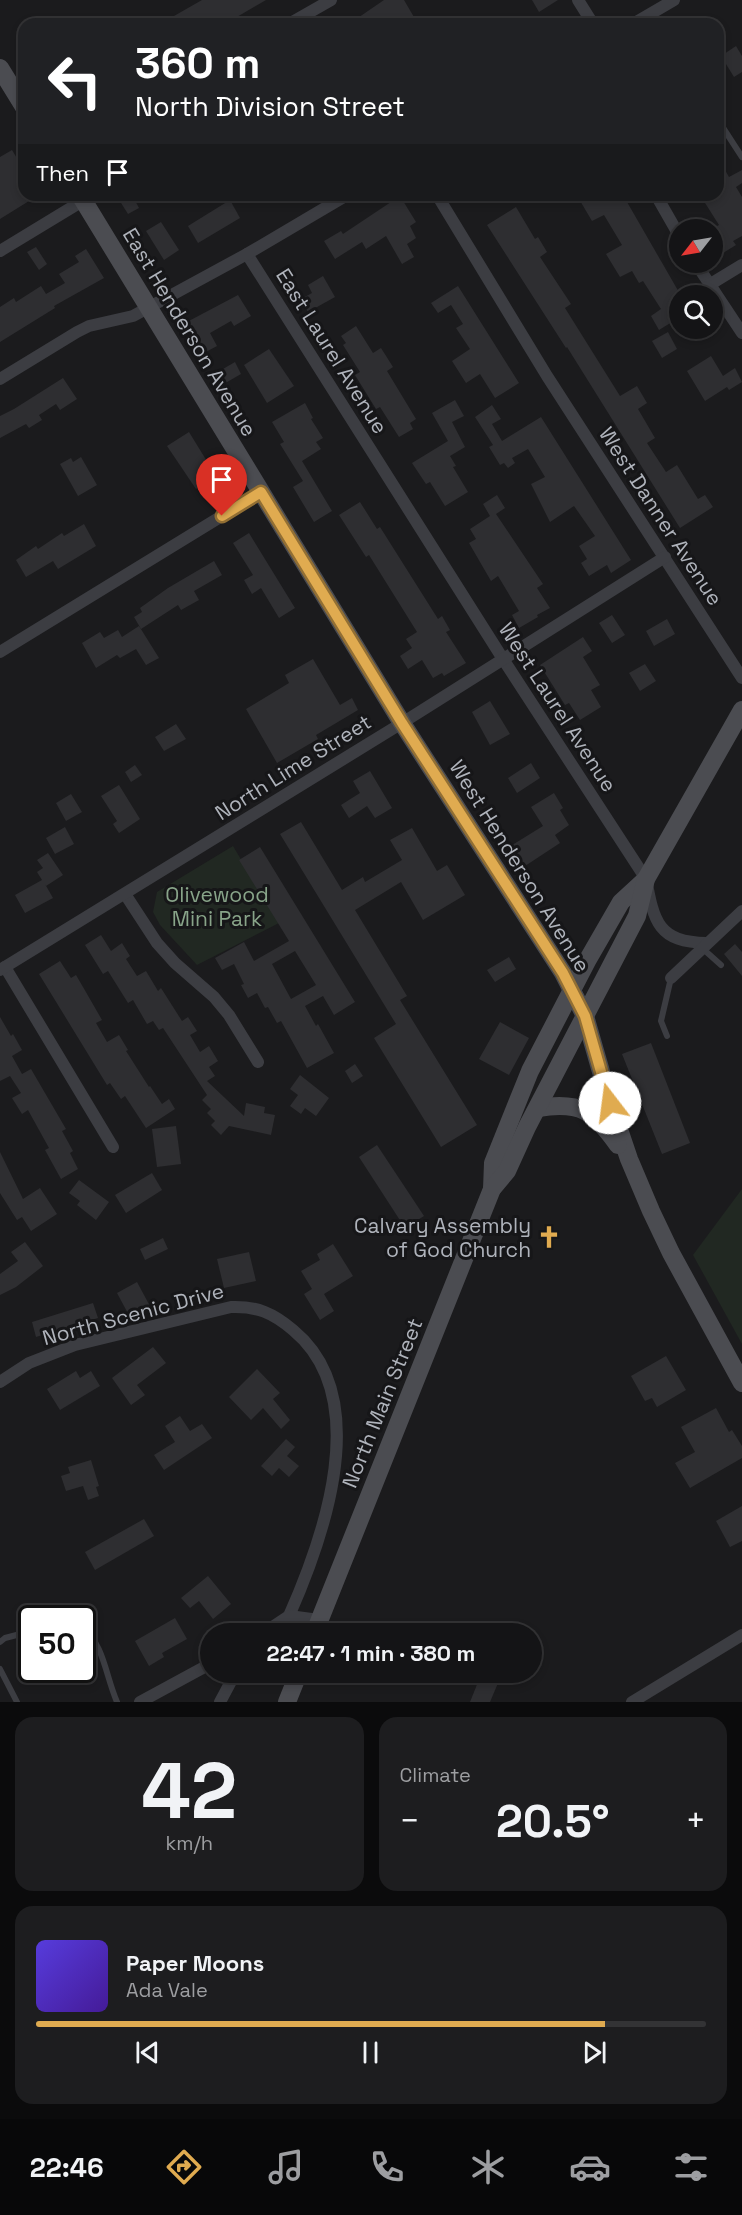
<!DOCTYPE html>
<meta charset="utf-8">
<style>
body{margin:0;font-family:"Space Grotesk",sans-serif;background:#1d1d1f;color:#f1f3f6;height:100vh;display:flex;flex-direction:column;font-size:22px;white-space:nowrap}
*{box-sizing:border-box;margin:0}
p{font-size:20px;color:#9d9ea1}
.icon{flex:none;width:33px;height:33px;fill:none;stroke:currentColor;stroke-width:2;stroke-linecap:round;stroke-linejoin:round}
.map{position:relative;height:1702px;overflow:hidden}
.sheet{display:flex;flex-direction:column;gap:15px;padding:15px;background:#0b0b0c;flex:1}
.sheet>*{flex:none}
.banner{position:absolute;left:18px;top:18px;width:706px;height:183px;border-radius:18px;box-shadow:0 3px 9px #0003,0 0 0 2px #333335;background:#202124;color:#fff;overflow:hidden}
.needle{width:39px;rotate:239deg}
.fabs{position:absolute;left:669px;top:219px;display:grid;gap:12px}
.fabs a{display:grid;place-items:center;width:54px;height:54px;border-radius:50%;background:#141416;box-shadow:0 3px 9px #0003,0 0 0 2px #333335;font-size:30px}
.speed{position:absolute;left:18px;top:1605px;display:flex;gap:12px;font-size:30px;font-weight:700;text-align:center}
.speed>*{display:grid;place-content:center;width:78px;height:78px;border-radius:50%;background:#141416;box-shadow:0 3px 9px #0003,0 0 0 2px #333335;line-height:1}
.speed .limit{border:3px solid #111;border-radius:9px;background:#fff;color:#111}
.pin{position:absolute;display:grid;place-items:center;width:51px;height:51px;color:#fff;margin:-62px -26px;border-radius:50% 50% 50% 0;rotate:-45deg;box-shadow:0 0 6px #0007}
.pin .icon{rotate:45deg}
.me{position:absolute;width:66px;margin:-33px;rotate:345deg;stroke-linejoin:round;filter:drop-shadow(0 0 4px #0008)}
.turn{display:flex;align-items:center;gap:21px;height:126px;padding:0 18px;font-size:27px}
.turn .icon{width:78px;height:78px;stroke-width:2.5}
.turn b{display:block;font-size:42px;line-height:51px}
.then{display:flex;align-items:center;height:57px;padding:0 18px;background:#0003;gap:12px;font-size:22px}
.big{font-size:45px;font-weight:700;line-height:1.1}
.sheet .widget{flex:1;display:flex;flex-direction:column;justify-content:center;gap:9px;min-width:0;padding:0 21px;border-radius:18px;background:#1d1d1f}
.sheet .dial{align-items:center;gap:0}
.dial b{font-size:78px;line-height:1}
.song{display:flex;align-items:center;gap:18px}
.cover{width:72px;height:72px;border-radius:9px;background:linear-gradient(135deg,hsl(250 70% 55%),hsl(260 70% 35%))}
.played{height:6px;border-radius:3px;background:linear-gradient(90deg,#e0ab50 85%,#333335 85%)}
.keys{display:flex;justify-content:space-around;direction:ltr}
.heat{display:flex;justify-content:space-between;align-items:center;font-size:33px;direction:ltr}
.sheet .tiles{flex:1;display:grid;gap:15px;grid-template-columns:1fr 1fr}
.widget:last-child{grid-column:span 2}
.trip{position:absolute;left:200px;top:1623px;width:342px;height:60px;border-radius:30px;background:#141416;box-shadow:0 3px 9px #0003,0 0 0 2px #333335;font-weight:700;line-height:60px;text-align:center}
.menu{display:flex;height:96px;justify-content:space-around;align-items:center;background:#080809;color:#9d9ea1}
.menu .icon{width:42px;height:42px}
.menu .selected{color:#e0ab50}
.menu b{font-size:27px;color:#f1f3f6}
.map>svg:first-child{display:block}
</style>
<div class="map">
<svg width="742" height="1702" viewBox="0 0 742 1702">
<rect width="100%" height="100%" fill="#1b1b1d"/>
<g fill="#212822">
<path d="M233,846L279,923L197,965L160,925L153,912L157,892Z"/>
<path d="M742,1189V1344L693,1255Z"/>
</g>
<g fill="#2e2e31" fill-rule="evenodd">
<path d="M202,0H266L225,24H160Z"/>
<path d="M384,0H404L418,24H401L398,20L390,24H349Z"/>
<path d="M532,0H558L539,12Z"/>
<path d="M736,46L742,56V72L734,77L721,56Z"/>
<path d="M12,150L24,170V195L29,201L0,219V157Z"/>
<path d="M718,158L729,177L742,170V183L736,187L742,197V236L733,241L736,245L723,253L712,234V230H710L719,225L700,195H718Z"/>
<path d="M116,195H132L139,208L128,214Z"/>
<path d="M586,195H623L680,294V317L659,330L651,316L661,309L643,281L639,283L632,271L620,277L606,254L622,245L604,215L592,221L579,199Z"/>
<path d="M400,196L416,222L410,226L416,238L407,244L414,257L402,264L386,236L366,249L362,242L335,259L324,241L341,231L343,234Z"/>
<path d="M230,200L240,218L198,243L188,226Z"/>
<path d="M516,207L535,239L538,237L547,252L540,257L571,304L565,308L620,396L637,386L647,403L638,409L655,438L647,443L666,472L677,465L698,499L705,495L713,507L680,528L567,347L566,348L487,225Z"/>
<path d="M161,222L179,250L164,260L146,231Z"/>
<path d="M36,247L47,264L39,270L27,252Z"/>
<path d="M86,249L104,278L54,306L55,308L0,342V307L14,298L16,302L41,286L46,294L65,283L59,274L79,262L75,256Z"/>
<path d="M323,276L335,297L308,312L301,299L312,293L308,285Z"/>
<path d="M458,286L519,383L495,398L480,374L466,383L452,361L470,349L456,328L463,324L451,305L438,313L431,303Z"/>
<path d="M238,295L251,316L234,326L231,321L210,333L217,346L202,354L185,323Z"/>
<path d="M356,326L373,353L381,348L393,367L387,371L416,419L410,423L413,429L399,437L380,407L376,409L355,375L360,372L343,345L346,343L341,336Z"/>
<path d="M668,332L677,349L662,358L652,341Z"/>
<path d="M269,349L294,386L267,403L244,365Z"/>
<path d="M711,356L723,376L735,368L742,382L729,390L727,387L705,401L687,371Z"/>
<path d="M235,362L241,374L222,385L216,373Z"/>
<path d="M63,378L77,399L60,410L56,404L39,415L42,420L29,428L26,424L0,438V416L14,409Z"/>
<path d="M455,400L464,416L452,422L465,447L450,456L456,466L453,467L468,492L445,506L430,482L426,484L412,463L448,441L432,413Z"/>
<path d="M305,403L313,418L311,419L323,438L316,442L321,449L302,461L332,511L314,522L293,487L303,481L280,444L284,442L272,422Z"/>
<path d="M492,405L501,419L492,424L502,441L541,417L631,560L611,573L607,565L589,576L581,563L587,559L579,546L595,536L574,506L550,522L531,484L545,477L528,449L512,458L515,463L508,468L504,463L500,465L489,447L493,445L475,417Z"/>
<path d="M189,432L216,476L196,489L167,446Z"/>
<path d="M81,457L97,485L78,496L60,464L71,458L73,462Z"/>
<path d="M497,495L505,508L496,514L543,584L537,588L550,608L537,615L538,617L519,628L512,615L519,611L498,576L491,581L469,543L476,539L470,529L490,516L483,504Z"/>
<path d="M360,502L377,529L380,527L438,619L442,616L450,630L446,632L466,663L444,676L442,673L433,678L422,660L408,669L400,656L412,648L406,639L417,632L369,555L366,557L339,515Z"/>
<path d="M84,524L96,546L58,569L53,561L26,577L16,560L36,546L38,549L62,533L64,536Z"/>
<path d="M249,533L295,608L279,618L261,588L252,594L244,580L253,575L233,543Z"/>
<path d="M214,561L222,575L194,591L199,600L181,610L178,605L141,629L134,617L142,612L140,608L168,588Z"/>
<path d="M612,615L625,635L612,643L599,623Z"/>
<path d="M667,619L675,634L654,646L646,631Z"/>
<path d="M139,626L159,658L146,665L136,649L120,658L117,655L96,668L82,643L100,632L104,638L118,630L122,637Z"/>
<path d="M583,637L592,651L583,657L600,685L591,690L601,707L580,720L569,703L565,705L540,665Z"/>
<path d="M313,659L340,705L352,698L358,710L316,735L318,739L277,763L246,709L289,683L285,675Z"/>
<path d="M645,664L656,681L640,691L629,673Z"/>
<path d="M490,701L510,734L490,745L472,712Z"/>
<path d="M176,724L186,739L164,751L155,737Z"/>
<path d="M531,763L540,778L517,793L508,778Z"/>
<path d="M135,765L142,775L131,782L125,772Z"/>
<path d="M370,771L392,808L375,818L367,806L349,818L341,805L360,793L353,781Z"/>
<path d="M119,785L140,819L119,833L113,824L117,821L101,796Z"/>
<path d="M554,793L563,808L560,810L569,825L555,835L560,843L522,868L509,847L543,826L531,807Z"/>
<path d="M71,794L82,812L66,821L56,803Z"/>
<path d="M301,822L342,890L363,877L365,882L402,860L390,840L412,828L437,871L447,865L465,895L423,920L401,882L355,910L407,996L400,1000L477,1125L441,1147L374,1038L396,1024L280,834Z"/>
<path d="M65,827L74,844L55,854L46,838Z"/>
<path d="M260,847L355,1002L334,1015L323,996L305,1006L316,1026L318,1024L334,1053L307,1068L281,1021L277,1023L268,1007L265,1008L257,993L248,998L241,985L244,984L234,964L222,970L215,958L244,942L254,961L289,941L239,860ZM295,951L316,985L291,999L272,964Z"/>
<path d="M48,853L63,875L46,886L45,884L53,898L25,913L15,895L42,880L37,872L43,868L37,860Z"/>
<path d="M101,935L111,951L122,943L130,956L126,959L137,976L146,971L158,991L161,988L182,1021L188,1017L197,1031L190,1035L200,1052L209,1046L218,1061L209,1067L215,1076L207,1081L244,1116L246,1103L265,1107L264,1113L275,1115L271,1135L229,1126L221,1135L211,1125L215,1121L207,1113L211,1109L202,1100L207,1095L163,1028L159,1030L153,1021L147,1024L133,1000L128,1003L108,971L103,974L85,945Z"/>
<path d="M735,944L742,952V976L724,954Z"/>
<path d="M509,957L516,969L495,982L487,970Z"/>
<path d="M60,961L71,978L76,975L83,987L102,1020L96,1023L107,1042L119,1035L128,1050L126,1051L149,1087L150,1086L162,1104L169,1099L175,1109L146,1128L125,1096L121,1099L110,1083L107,1085L39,974Z"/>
<path d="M0,1017L11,1036L13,1034L22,1050L12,1056L22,1074L31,1069L66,1129L62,1131L73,1151L70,1153L78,1169L61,1179L45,1150L49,1148L28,1110L22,1114L12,1098L21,1093L10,1076L0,1081Z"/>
<path d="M500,1022L529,1038L509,1075L479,1059Z"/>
<path d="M651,1043L690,1143L662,1154L622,1054Z"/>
<path d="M355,1064L363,1076L352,1083L345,1071Z"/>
<path d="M300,1075L329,1098L316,1116L305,1108L301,1114L290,1106L298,1095L290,1089Z"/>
<path d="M176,1126L181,1164L157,1167L152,1129Z"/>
<path d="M377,1145L424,1216L405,1228L359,1157Z"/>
<path d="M0,1152L23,1199L40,1188L57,1214L31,1231L22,1217L17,1220L0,1193Z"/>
<path d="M152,1173L162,1190L126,1213L115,1195Z"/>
<path d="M79,1180L109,1202L96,1220L77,1205L80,1201L69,1193Z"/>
<path d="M163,1238L168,1249L145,1260L140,1249Z"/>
<path d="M25,1242L43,1266L16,1287L0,1295V1274L18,1261L11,1252Z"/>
<path d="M333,1244L353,1276L324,1294L334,1311L320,1320L304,1294L312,1289L301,1271L320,1260L317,1254Z"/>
<path d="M249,1252L256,1281L224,1288L217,1259Z"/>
<path d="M137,1282L151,1308L131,1319L117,1293Z"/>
<path d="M93,1303L98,1318L36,1337L32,1322Z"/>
<path d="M153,1347L166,1363L137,1385L145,1395L131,1405L112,1378Z"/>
<path d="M666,1356L686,1390L657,1407L652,1398L645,1401L631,1376Z"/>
<path d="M257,1369L280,1393L273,1399L290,1420L281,1429L263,1408L251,1420L229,1397Z"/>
<path d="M76,1371L80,1378L91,1371L100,1386L60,1410L47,1389Z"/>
<path d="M716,1408L729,1432L732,1430L742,1446V1458L690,1488L675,1463L695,1452L681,1427Z"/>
<path d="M180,1416L190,1431L202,1424L212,1438L164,1470L154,1455L175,1442L165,1426Z"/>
<path d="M286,1439L295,1447L287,1456L299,1466L289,1477L279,1468L272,1476L261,1466Z"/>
<path d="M91,1460L99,1486L96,1487L99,1496L88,1500L83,1486L66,1491L61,1476L70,1473L68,1467Z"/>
<path d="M742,1506V1541L730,1547L716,1521Z"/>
<path d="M144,1519L154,1536L95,1570L85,1552Z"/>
<path d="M208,1576L231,1604L213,1619L199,1601L190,1608L181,1598Z"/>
<path d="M175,1618L187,1639L162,1653L164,1657L149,1666L135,1641Z"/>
<path d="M482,1672H493L501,1676L490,1702H470Z"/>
</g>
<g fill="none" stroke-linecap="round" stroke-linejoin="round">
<g stroke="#3c3d42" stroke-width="6">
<path d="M652,14L658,24"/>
<path d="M718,120L742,157"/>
<path d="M702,948L721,965"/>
<path d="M667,1036L661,1021L671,978"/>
<path d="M61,1618H71"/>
<path d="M82,1625C105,1648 105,1674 117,1702"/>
<path d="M0,1642L5,1638L32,1631"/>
<path d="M0,1669L17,1702"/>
</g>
<g stroke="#3c3d42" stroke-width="12">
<path d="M578,0L593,24"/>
<path d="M289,24L331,0"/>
<path d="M633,24L674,0"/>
<path d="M437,195L547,376L742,678"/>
<path d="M656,195L680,237"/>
<path d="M0,251L84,200"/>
<path d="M247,254L503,659L646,879C654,922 658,942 707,943"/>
<path d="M695,262L742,333"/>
<path d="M709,285L742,265"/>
<path d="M0,379L77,332L89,326L133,316L247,254L347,195"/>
<path d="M0,652L261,492"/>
<path d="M125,894L157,943L175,963L214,997L229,1015L258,1062"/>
<path d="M5,967L113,1147"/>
<path d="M0,970L402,723L665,557"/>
<path d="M671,978L742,911"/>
<path d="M0,1382L29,1363L75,1345L231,1307C257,1306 273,1313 293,1330C374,1397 324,1537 289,1616"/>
<path d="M262,1634L289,1616L319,1620"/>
<path d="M140,1702L210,1664"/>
<path d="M220,1702L236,1672"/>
<path d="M632,1702L742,1635"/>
</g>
<g stroke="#4b4c51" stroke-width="18">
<path d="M0,68L24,107"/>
<path d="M80,195L402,723L563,973L585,1016L610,1103L629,1159L651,1211L671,1253L742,1383"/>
<path d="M538,1108C581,1101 594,1111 618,1145"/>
<path d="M492,1189L493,1163L530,1071L587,961L621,902L646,879"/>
<path d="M314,1634L492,1189L507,1171L527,1127L637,916L646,879L742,710"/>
<path d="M287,1702L299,1672"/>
</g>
</g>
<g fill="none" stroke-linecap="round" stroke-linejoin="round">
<g stroke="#926f34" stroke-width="15">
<path id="route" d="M222,516L261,492L402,723L563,973L585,1016L610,1103"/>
</g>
<use href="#route" stroke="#e0ab50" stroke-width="10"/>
</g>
<defs>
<g id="church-bare" transform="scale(1.8)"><path d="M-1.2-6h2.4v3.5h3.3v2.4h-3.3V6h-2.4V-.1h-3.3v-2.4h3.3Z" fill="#e0ab50" stroke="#161618" stroke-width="2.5" paint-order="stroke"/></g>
</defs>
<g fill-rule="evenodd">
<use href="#church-bare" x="549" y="1237"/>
</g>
<g text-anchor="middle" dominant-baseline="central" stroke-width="6" stroke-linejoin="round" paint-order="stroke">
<g font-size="21" fill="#afb3bb" stroke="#161618">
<text transform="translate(190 332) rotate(59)">East Henderson Avenue</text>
<text transform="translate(332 351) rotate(58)">East Laurel Avenue</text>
<text transform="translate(661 516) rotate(57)">West Danner Avenue</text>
<text transform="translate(558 707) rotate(57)">West Laurel Avenue</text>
<text transform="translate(293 767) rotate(-32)">North Lime Street</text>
<text transform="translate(520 866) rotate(58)">West Henderson Avenue</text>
<text transform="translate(133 1314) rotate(-15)">North Scenic Drive</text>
<text transform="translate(382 1403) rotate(-68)">North Main Street</text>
</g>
<g font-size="21" fill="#88a489" stroke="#161618">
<text x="217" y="894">Olivewood<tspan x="217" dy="24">Mini Park</tspan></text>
</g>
<g font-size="21" fill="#afb3bb" stroke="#161618" text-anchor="end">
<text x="531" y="1225">Calvary Assembly<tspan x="531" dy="24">of God Church</tspan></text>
</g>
</g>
</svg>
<div class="fabs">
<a><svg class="needle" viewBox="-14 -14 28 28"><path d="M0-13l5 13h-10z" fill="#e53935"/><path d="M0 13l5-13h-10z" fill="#9d9ea1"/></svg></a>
<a><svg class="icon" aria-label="search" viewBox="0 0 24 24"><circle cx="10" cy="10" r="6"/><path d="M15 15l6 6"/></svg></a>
</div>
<div class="speed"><div class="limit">50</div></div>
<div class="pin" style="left:222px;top:516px;background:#d93025"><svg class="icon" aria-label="arrive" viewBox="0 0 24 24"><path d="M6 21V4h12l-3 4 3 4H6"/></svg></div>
<svg class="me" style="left:610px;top:1103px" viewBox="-20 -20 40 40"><circle r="19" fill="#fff"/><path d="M0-13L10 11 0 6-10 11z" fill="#e0ab50"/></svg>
<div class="trip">22:47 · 1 min · 380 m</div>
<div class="banner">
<div class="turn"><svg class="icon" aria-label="left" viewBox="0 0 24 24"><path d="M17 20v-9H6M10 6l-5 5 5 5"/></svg><div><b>360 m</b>North Division Street</div></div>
<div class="then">Then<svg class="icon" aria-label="arrive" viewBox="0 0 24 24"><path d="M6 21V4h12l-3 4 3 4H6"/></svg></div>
</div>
</div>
<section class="sheet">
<div class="tiles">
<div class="widget dial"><b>42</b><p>km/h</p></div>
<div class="widget"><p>Climate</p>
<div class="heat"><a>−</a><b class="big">20.5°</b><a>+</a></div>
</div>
<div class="widget">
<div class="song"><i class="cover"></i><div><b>Paper Moons</b><p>Ada Vale</p></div></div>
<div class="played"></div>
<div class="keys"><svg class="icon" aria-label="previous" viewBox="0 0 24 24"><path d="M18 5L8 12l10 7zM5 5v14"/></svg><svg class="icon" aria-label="pause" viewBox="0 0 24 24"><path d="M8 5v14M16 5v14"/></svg><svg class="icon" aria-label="next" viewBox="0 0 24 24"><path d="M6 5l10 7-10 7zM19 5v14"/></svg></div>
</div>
</div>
</section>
<nav class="menu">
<b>22:46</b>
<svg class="icon selected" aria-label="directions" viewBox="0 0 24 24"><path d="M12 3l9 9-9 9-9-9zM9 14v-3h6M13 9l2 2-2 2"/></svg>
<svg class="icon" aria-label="music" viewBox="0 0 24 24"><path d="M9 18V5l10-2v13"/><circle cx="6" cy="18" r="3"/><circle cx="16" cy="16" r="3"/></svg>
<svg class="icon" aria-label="phone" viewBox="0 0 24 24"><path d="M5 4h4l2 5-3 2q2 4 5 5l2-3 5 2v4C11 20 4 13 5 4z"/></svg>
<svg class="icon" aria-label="climate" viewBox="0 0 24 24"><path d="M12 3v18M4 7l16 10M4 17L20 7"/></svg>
<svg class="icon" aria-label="car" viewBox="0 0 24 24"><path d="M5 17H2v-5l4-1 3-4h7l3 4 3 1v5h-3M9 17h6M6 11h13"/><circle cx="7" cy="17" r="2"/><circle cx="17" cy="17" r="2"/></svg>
<svg class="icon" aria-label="filters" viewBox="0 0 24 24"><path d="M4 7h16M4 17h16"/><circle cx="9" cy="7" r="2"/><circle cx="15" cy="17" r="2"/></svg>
</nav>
